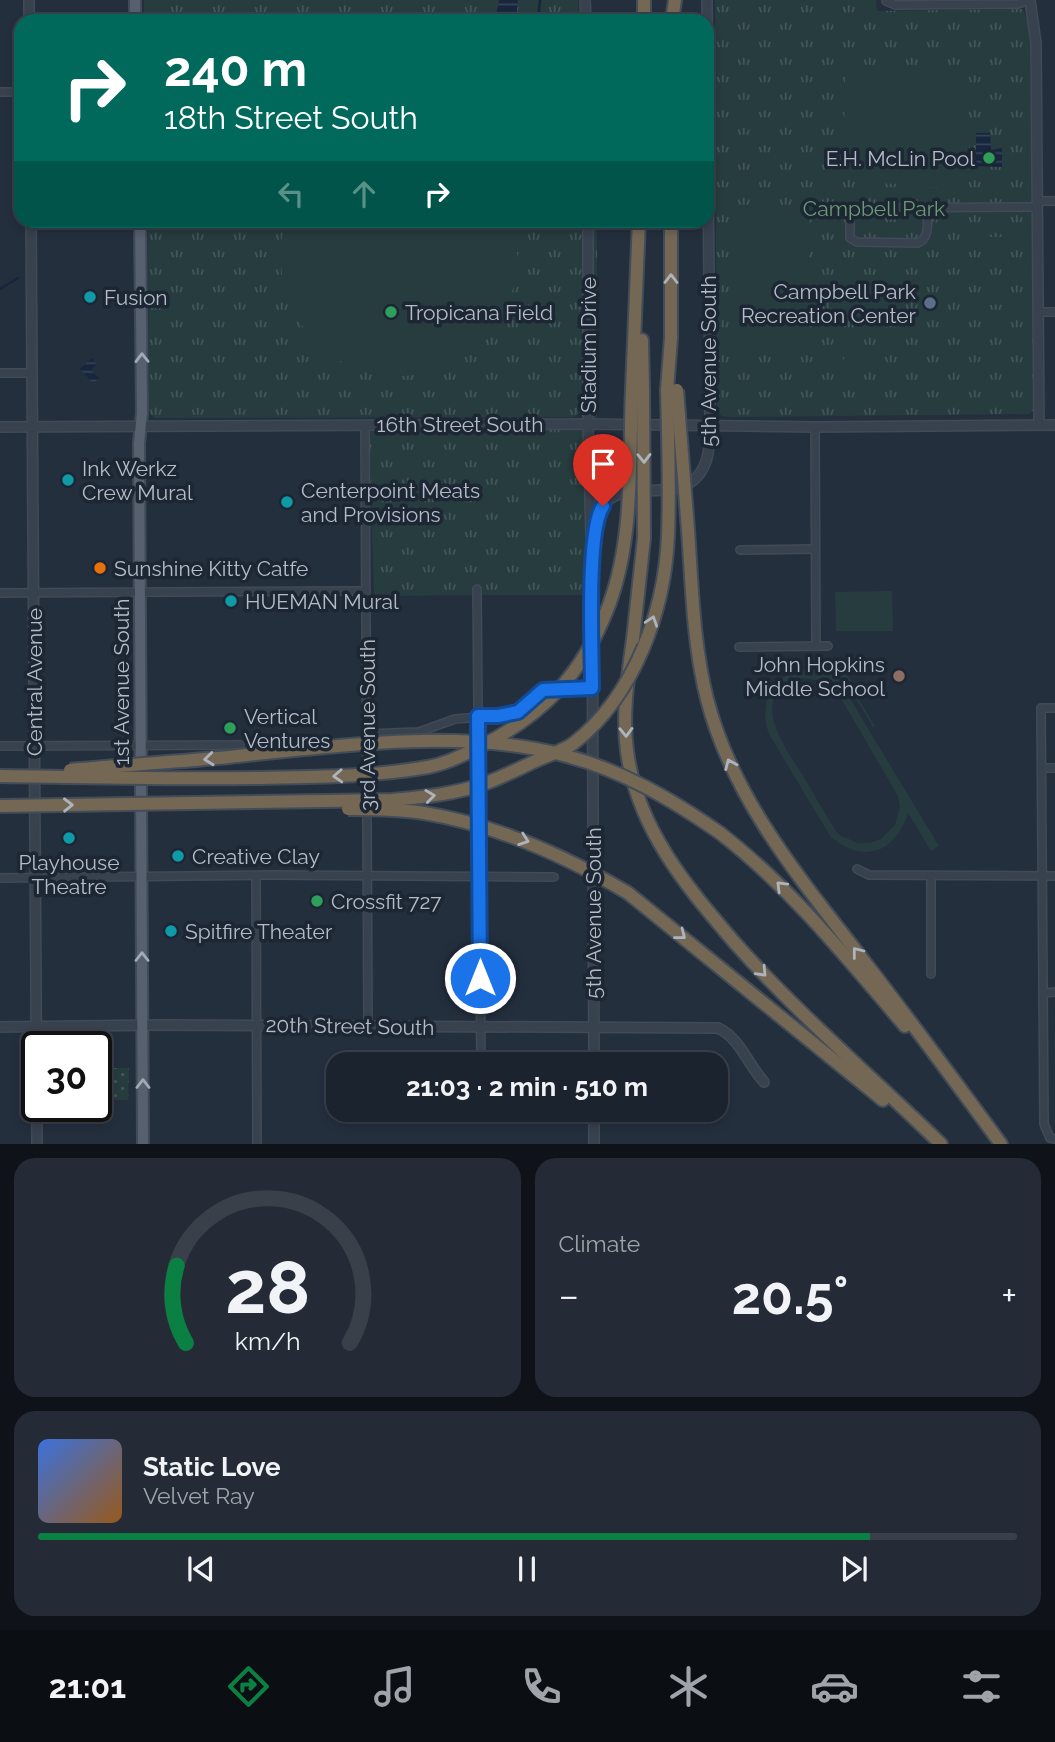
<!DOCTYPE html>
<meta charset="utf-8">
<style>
body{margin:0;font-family:Raleway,sans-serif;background:#242b36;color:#f1f3f6;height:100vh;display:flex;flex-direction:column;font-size:26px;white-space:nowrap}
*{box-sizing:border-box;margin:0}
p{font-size:23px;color:#a0a4aa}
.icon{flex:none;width:38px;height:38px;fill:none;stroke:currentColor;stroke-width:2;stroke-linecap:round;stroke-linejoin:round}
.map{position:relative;height:1144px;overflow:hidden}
.drawer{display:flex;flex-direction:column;gap:14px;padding:14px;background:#0f1319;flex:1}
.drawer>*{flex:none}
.top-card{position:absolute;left:14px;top:14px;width:700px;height:214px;border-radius:21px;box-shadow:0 4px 10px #0003,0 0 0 2px #39404a;background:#00695c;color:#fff;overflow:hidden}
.speed{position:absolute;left:21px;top:1031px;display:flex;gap:14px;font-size:35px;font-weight:700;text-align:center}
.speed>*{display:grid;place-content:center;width:91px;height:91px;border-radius:50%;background:#1b232e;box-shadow:0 4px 10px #0003,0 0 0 2px #39404a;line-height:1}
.speed .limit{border:4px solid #111;border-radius:10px;background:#fff;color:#111}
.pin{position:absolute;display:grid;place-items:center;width:60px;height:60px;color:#fff;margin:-72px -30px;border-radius:50% 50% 50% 0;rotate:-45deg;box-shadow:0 0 7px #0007}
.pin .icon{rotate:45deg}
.me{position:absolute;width:77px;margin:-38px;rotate:0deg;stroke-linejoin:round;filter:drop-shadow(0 0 5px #0008)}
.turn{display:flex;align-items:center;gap:24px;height:147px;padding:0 35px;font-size:32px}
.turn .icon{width:91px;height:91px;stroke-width:2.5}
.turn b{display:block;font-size:49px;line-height:60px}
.lanes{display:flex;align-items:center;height:66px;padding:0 35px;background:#0003;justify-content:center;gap:35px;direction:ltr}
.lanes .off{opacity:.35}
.big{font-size:52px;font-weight:700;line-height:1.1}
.drawer .card{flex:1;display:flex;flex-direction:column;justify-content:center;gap:10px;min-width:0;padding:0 24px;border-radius:21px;background:#242b36}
.drawer .dial{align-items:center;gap:0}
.dial svg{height:182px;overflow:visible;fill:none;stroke:#39404a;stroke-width:7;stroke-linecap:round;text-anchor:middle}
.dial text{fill:#f1f3f6;stroke:none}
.song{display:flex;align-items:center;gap:21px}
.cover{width:84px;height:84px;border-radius:10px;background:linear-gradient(135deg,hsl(220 70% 55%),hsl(30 70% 35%))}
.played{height:7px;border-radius:4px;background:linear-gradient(90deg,#0b8043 85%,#39404a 85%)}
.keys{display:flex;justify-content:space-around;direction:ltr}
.heat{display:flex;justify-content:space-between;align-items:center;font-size:38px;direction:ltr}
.drawer .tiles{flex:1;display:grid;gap:14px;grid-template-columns:1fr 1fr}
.card:last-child{grid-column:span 2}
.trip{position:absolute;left:326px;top:1052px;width:402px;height:70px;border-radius:21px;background:#1b232e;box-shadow:0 4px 10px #0003,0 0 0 2px #39404a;font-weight:700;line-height:70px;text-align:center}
.tab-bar{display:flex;height:112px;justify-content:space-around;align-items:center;background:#0b0e12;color:#a0a4aa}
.tab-bar .icon{width:49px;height:49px}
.tab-bar .on{color:#0b8043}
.tab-bar b{font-size:32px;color:#f1f3f6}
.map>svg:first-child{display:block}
</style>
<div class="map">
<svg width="1055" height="1144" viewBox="0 0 1055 1144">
<defs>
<pattern id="grass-dots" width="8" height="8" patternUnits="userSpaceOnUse" patternTransform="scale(1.75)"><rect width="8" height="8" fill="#263c3f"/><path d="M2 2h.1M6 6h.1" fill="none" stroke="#435659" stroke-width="1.8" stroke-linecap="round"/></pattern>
<pattern id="park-tufts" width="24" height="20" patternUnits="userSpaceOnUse" patternTransform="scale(1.75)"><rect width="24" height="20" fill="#263c3f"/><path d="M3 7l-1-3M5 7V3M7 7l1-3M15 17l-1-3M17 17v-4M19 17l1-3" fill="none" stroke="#435659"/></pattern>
<pattern id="water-rules" width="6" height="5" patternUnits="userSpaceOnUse" patternTransform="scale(1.75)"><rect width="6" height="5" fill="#17263c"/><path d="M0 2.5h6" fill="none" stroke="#364457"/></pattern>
</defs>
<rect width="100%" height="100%" fill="#242f3e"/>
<path fill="url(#grass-dots)" d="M96,1068H129L128,1100H96Z"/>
<g fill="url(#park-tufts)">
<path d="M144,0H578L579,21H144Z"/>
<path d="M715,0H876L877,11L1023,9L1030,29V44L1034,409L1029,414L731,417L722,416L717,411Z"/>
<path d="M148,221H582L583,410L574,417L155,418L150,414L149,408Z"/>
<rect x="592" y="221" width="5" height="199"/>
<path d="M584,428L588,595H481V585H473V595L374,596L369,429Z"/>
</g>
<g fill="#263c3f" fill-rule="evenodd">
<path d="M941,72C955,77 962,87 967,100L968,187H905V184L870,183L858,171L857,152H844L845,79L849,74Z"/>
<rect x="735" y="211" width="73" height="140"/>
<path d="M287,221H511C518,237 518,256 516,273C500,392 337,415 291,304C280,279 276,246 287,221Z"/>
<rect x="984" y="237" width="26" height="12"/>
<rect x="984" y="255" width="26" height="12"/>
<path d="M984,276H1010L1011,288H984Z"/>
<path d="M984,292H1011V304L984,305Z"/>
<path d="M831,293H881L882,320L831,321Z"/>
<rect x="885" y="293" width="19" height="30"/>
<path d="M845,350L861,352L859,374L843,372Z"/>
<path d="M892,591L893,631H836L835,592Z"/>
<path d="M826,659L939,846L931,851L908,813C896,853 862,865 830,836L769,734C755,695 782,661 824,672L819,663ZM803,678L823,681L838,693L898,796L900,807L895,825L881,839L869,843H858L839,835C826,817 816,797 805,779C786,748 743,694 803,678Z"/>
<path d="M845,671L852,682L849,684L875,726L873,727L848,685H846L839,674Z"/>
</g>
<g fill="url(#water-rules)">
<path d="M499,0H518L516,21H495Z"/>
<path d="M976,133H990L991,150L1002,148V167L976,166Z"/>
<path d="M92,358L97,364L91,370L99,378L93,383L80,369Z"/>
</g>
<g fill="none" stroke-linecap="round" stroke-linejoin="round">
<g stroke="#17263c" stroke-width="2.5">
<path d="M538,21L540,0"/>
<path d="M0,289L18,278"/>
</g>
<g stroke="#414a57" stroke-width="10">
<g id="minor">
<path d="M886,1L895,5L1018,4L1030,0"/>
<path d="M0,92H21"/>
<path d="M1037,201H1055"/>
<path d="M927,207C927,220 931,237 918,243L857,242L850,238V215L856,208L1037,207"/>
<path d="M1038,312H1055"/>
<path d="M0,373H32"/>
<path d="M365,425L368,1025"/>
<path d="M815,427L816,646"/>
<path d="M740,550L815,549"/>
<path d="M477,589L481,1064"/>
<path d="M0,593L366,591"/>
<path d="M739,647L828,646"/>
<path d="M1055,708H1041L1044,1124L1050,1138L1055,1139"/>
<path d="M367,734L419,732L455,719L507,715L525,706L536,694L543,690L592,688"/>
<path d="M0,746L240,745"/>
<path d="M1042,768H1055"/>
<path d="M857,869L869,875L1055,876"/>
<path d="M256,876L257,1144"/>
<path d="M931,876V974"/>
<path d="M0,878L272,875L554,877"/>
<path d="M1044,993L1055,992"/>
</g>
</g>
<g stroke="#414a57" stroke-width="12">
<g id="tertiary">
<path d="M29,0V21"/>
<path d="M585,0L586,21"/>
<path d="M1030,0L1036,43L1039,425"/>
<path d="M31,220L37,1144"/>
<path d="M588,220V424L591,537"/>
<path d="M0,427L588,424L815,427L1055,425"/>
<path d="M0,1027L159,1025L718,1028C739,1037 749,1066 764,1082"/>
<path d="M594,1064L592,554C594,541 594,523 600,511C620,469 691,516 707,458C710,448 709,436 710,426L707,0"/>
<path d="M594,1110V1144"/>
</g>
</g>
<g stroke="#414a57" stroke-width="14">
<g id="primary">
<path d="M135,0V21"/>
<path d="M140,220L142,413L139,443L143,1144"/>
</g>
</g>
<g stroke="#434c59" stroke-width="16">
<g id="motorway">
<path d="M644,21V0"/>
<path d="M672,21L675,0"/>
<path d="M642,340L643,390"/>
<path d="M632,390L639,220"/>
<path d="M667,390L671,338V220"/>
<path d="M688,530C692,586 693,644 707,699C733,801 804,883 867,965C913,1024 957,1084 1001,1144"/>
<path d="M633,639C628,676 622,714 627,751C637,828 686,886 735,943C799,1015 872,1077 941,1144"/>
<path d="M720,833C791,888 847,958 905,1026"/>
<path d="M628,893L883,1100"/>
</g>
</g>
<use href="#minor" stroke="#38414e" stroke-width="7"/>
<use href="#tertiary" stroke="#38414e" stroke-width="9"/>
<use href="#primary" stroke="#56606e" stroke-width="10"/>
<use href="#motorway" stroke="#746855" stroke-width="12"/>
<g stroke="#434c59" stroke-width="16" stroke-linecap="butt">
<g id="motorway-bridge">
<path d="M677,390L688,530"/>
<path d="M633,639L644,538L643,390"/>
<path d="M70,770C123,765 176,762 229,757C332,746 463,728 563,755C622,770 671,799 720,833"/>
<path d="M0,776C85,777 169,779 254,778C312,777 371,777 428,767C444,764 462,756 477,748C543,716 583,674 609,605C634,538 629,460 632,390"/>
<path d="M0,806L392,800C423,797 456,794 486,783C505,776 522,767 540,759C551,754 565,750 574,743C635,695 665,610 668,535C670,487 668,438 667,390"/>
<path d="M348,809C373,809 399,809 424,813C497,825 564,855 628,893"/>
</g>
</g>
<use href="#motorway-bridge" stroke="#746855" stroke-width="12"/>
</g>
<defs><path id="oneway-chevron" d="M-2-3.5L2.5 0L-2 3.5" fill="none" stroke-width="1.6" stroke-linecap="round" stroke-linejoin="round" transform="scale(1.75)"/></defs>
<g stroke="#aeb4bd">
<use href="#oneway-chevron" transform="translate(671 279) rotate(-90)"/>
<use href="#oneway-chevron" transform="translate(644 458) rotate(89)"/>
<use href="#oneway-chevron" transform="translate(652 621) rotate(-72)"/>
<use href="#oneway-chevron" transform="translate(626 732) rotate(89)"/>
<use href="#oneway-chevron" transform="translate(209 759) rotate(174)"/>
<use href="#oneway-chevron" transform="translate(730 764) rotate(-113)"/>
<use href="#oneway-chevron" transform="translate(338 776) rotate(177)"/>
<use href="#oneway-chevron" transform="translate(430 796) rotate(-7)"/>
<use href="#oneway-chevron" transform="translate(68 805) rotate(-1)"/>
<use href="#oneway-chevron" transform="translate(524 840) rotate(19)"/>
<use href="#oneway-chevron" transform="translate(781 886) rotate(-135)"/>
<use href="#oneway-chevron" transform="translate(681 935) rotate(38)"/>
<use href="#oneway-chevron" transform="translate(857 952) rotate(-128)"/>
<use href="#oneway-chevron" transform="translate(762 972) rotate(47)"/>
</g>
<g stroke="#a1aab7">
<use href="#oneway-chevron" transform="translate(142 358) rotate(-91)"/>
<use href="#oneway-chevron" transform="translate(142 957) rotate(-90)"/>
<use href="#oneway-chevron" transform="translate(143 1084) rotate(-90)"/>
</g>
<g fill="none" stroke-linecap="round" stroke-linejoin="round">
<g stroke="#114b97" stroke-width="18">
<path id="route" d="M480,978L478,716H498L518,712L543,690L592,688C592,652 586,531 603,506"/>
</g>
<use href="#route" stroke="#1a73e8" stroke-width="12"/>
</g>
<g fill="#2e9e5b" stroke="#1d2633" stroke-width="2.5">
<circle cx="989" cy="158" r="7"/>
<circle cx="391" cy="312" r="7"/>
<circle cx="230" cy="728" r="7"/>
<circle cx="317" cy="901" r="7"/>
</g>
<g fill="#0f9aa8" stroke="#1d2633" stroke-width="2.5">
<circle cx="90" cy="297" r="7"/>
<circle cx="68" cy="480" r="7"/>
<circle cx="287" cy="502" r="7"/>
<circle cx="231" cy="601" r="7"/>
<circle cx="69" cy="838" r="7"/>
<circle cx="178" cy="856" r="7"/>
<circle cx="171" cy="931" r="7"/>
</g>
<circle fill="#5c6f8a" stroke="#1d2633" stroke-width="2.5" cx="930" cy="303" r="7"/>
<circle fill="#e8710a" stroke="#1d2633" stroke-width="2.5" cx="100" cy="568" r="7"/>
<circle fill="#8d6e63" stroke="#1d2633" stroke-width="2.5" cx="899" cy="676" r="7"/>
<g text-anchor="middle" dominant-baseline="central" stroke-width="7" stroke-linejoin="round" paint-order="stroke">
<g font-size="21" fill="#b4bcc9" stroke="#1d2633" text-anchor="start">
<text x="975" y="158" text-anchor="end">E.H. McLin Pool</text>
<text x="916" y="291" text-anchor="end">Campbell Park<tspan x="916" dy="24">Recreation Center</tspan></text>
<text x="104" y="297">Fusion</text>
<text x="405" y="312">Tropicana Field</text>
<text x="82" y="468">Ink Werkz<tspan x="82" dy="24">Crew Mural</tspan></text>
<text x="301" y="490">Centerpoint Meats<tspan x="301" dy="24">and Provisions</tspan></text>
<text x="114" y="568">Sunshine Kitty Catfe</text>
<text x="245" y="601">HUEMAN Mural</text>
<text x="885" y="664" text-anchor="end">John Hopkins<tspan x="885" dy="24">Middle School</tspan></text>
<text x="244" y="716">Vertical<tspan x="244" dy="24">Ventures</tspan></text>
<text x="192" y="856">Creative Clay</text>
<text x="69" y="862" text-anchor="middle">Playhouse<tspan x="69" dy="24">Theatre</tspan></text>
<text x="331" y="901">Crossfit 727</text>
<text x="185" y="931">Spitfire Theater</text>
</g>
<g font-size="21" fill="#6b9a76" stroke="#1d2633">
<text x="874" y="208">Campbell Park</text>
</g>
<g font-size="21" fill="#b4bcc9" stroke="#1d2633">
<text transform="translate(588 345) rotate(-90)">Stadium Drive</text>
<text transform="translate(708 361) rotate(-90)">5th Avenue South</text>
<text x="460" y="424">16th Street South</text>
<text transform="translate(34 682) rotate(-90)">Central Avenue</text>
<text transform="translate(121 682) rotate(-90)">1st Avenue South</text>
<text transform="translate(367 725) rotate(-90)">3rd Avenue South</text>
<text transform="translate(593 913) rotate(-90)">5th Avenue South</text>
<text transform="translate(350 1026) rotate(1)">20th Street South</text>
</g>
</g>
</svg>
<div class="speed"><div class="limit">30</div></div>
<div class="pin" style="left:603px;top:506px;background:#d93025"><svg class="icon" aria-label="arrive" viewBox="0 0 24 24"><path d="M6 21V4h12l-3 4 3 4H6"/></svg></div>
<svg class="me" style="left:480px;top:978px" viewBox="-20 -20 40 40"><circle r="17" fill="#1a73e8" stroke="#fff" stroke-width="3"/><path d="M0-11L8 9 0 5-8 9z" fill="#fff"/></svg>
<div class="trip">21:03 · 2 min · 510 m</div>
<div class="top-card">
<div class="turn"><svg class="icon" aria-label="right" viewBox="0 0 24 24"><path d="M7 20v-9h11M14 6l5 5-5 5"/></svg><div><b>240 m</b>18th Street South</div></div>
<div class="lanes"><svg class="icon off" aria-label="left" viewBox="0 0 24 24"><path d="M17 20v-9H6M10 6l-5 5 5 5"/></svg><svg class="icon off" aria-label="ahead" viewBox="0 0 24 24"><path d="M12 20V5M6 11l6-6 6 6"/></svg><svg class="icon" aria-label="right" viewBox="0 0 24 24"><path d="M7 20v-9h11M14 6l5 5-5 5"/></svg></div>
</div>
</div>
<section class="drawer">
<div class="tiles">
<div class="card dial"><svg viewBox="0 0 100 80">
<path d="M14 69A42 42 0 1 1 86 69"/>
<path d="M14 69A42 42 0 0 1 10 35" stroke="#0b8043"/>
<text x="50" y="56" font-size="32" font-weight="700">28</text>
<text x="50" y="72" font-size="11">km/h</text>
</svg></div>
<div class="card"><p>Climate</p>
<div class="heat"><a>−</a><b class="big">20.5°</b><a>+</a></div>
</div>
<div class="card">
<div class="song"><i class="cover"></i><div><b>Static Love</b><p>Velvet Ray</p></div></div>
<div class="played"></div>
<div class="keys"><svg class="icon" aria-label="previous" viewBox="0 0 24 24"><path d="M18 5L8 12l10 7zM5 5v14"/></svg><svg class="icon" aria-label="pause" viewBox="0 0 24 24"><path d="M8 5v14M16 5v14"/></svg><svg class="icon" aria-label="next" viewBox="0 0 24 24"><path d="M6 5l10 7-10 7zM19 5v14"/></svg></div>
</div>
</div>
</section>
<nav class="tab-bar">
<b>21:01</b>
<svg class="icon on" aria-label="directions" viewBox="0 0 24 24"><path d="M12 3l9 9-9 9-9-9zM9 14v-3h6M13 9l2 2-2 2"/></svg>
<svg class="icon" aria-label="music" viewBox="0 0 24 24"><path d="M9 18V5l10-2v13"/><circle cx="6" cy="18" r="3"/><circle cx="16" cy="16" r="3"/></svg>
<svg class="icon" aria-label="phone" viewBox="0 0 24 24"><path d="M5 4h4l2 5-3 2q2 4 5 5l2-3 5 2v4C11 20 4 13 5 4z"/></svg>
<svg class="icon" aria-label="climate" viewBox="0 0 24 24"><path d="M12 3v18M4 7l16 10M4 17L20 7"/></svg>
<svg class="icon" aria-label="car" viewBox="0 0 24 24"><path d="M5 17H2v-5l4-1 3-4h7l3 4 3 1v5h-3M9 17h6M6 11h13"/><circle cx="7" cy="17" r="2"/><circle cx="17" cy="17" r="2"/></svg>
<svg class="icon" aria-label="filters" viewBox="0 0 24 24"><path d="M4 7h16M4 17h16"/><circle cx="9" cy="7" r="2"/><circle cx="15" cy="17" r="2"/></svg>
</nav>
